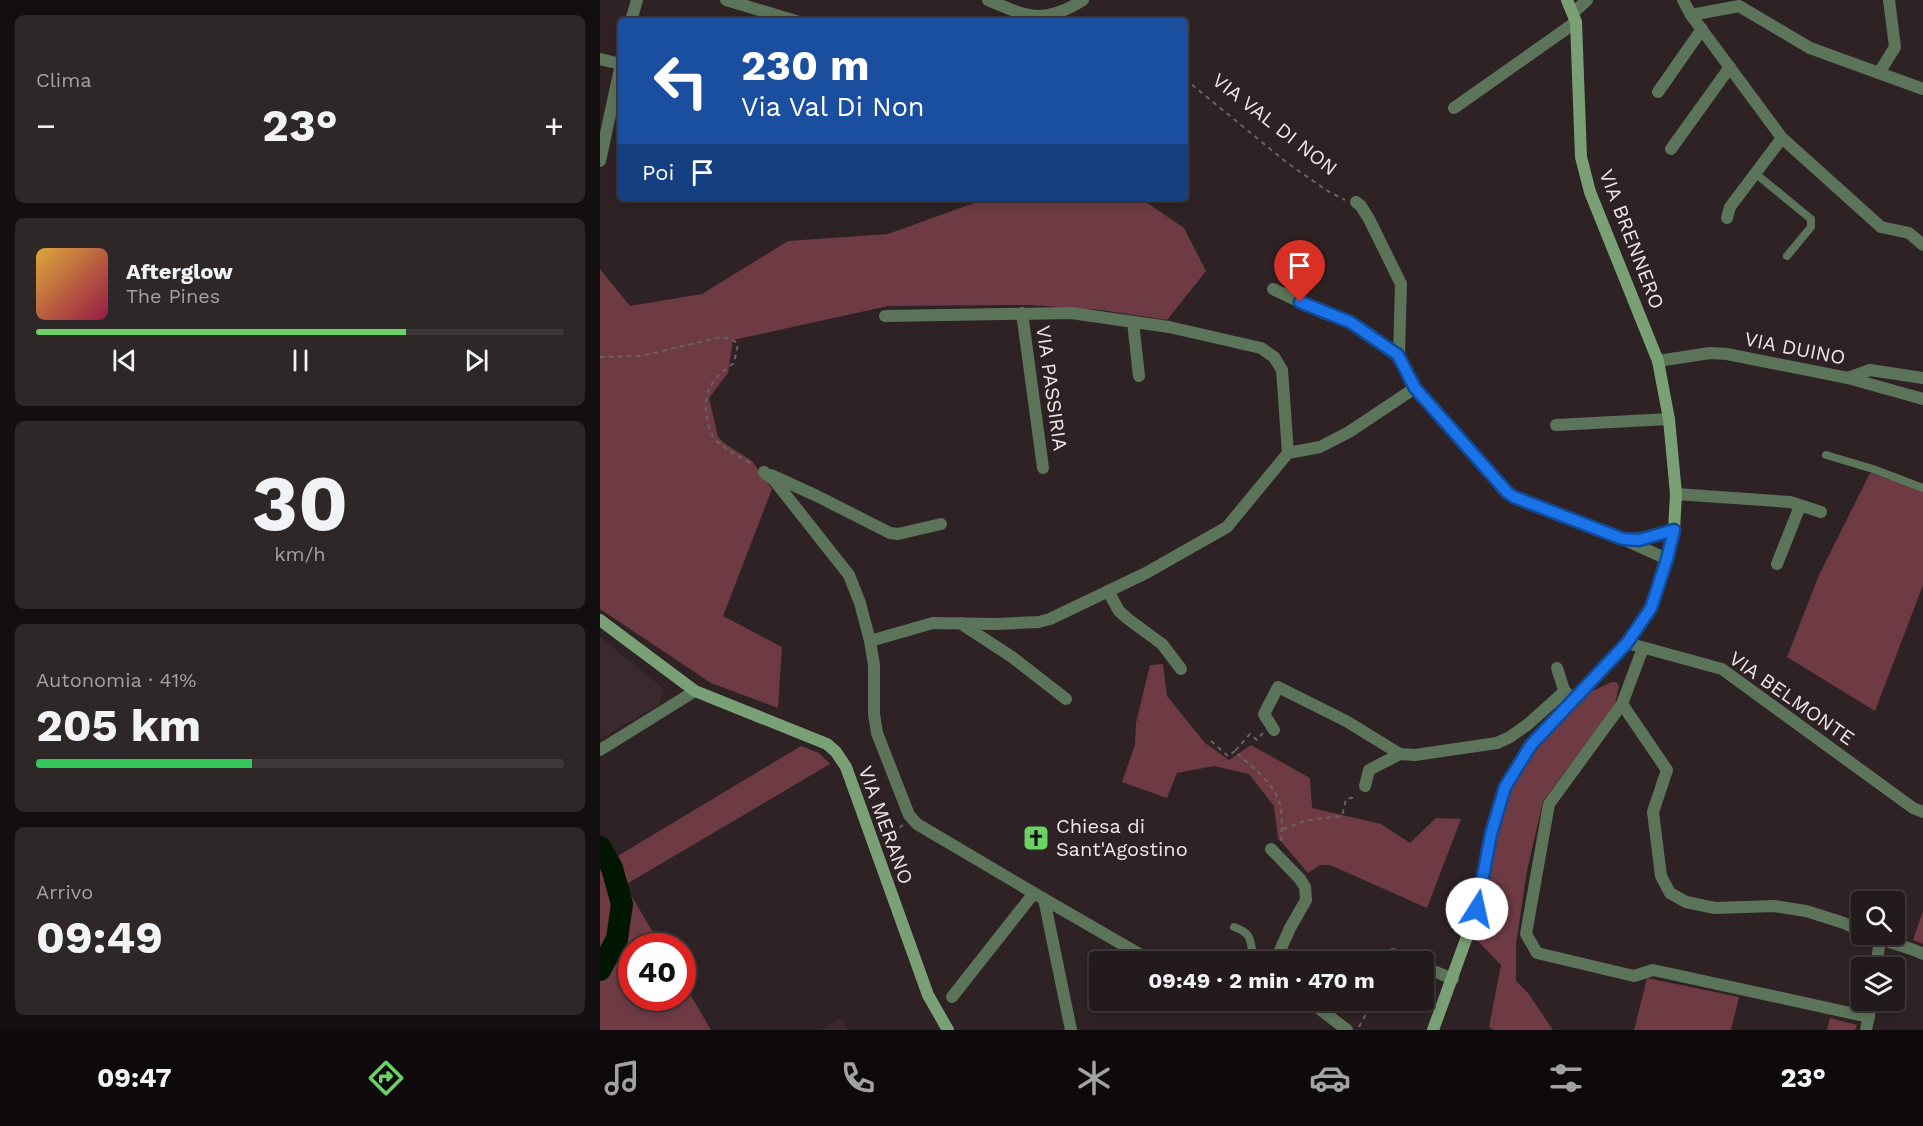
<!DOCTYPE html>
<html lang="it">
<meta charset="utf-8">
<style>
body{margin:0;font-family:"Work Sans",sans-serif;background:#2e2728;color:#f1f3f6;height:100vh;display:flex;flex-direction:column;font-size:22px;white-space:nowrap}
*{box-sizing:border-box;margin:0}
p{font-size:20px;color:#a2a1a3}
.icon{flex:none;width:33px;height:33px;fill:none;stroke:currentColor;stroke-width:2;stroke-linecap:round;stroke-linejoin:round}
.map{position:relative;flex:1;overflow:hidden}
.sheet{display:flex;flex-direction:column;gap:15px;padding:15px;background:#130e0f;width:600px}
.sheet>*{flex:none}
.hud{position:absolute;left:18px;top:18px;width:570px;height:183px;border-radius:6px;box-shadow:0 3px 9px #0003,0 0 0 2px #3f383a;background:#1a4fa0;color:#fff;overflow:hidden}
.tools{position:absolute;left:1251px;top:891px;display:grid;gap:12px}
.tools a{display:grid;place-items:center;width:54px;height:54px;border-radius:6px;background:#221a1b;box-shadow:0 3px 9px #0003,0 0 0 2px #3f383a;font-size:30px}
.speed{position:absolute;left:18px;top:933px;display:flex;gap:12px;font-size:30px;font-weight:700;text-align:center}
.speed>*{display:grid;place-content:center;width:78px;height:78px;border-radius:50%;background:#221a1b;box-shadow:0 3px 9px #0003,0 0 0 2px #3f383a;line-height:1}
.speed .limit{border:9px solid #d22;background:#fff;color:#111}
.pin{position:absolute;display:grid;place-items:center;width:51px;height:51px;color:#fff;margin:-62px -26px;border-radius:50% 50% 50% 0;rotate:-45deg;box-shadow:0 0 6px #0007}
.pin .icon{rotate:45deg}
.me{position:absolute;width:66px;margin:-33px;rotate:10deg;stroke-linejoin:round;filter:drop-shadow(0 0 4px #0008)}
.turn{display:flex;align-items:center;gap:21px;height:126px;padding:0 24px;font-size:27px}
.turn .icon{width:78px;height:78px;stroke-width:2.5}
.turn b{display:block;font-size:42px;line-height:51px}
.then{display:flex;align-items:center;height:57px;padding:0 24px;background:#0003;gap:12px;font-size:22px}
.big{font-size:45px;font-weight:700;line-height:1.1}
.sheet .widget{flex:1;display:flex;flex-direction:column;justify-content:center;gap:9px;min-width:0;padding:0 21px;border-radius:9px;background:#2e2728}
.sheet .dial{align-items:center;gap:0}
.dial b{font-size:78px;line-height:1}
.song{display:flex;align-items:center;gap:18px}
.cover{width:72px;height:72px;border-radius:9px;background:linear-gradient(135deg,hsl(40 70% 55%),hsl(340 70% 35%))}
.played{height:6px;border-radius:3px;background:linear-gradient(90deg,#6ad364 70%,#3f383a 70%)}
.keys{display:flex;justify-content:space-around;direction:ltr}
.heat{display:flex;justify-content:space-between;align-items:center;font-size:33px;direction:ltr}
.charge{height:9px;border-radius:4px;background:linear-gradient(90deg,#34c759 41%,#3f383a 0)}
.trip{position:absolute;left:489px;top:951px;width:345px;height:60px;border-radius:6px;background:#221a1b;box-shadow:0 3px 9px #0003,0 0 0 2px #3f383a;font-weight:700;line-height:60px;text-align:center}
.tabs{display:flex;height:96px;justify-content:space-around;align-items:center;background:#0e0a0b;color:#a2a1a3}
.tabs .icon{width:42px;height:42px}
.tabs .selected{color:#6ad364}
.tabs b{font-size:27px;color:#f1f3f6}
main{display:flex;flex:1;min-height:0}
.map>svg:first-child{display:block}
</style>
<main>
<section class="sheet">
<div class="widget"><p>Clima</p>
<div class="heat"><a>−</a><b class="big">23°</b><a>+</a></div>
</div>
<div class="widget">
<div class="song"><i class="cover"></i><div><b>Afterglow</b><p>The Pines</p></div></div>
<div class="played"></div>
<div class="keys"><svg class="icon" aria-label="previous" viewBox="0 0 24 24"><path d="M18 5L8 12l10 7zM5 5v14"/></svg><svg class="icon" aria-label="pause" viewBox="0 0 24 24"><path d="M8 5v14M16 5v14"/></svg><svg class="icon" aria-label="next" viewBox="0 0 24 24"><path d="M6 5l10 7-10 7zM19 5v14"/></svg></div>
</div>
<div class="widget dial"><b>30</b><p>km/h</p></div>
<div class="widget"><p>Autonomia · 41%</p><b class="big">205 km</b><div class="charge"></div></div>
<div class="widget"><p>Arrivo</p><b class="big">09:49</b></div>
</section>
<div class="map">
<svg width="1323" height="1030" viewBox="0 0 1323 1030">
<rect width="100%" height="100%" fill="#2e2224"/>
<g fill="#3c292d">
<path d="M0,637L63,688L60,704L0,739Z"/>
<path d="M241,1018L248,1030H221Z"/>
</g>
<g fill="#6e3b45">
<path d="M388,198H540L584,228L606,271L567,320L501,310L430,305L288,306L133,340L128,373L109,398L118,437L124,443L152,461L172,489L123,616L182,647L178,708L111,683L0,609V269L30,306L102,294L188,241L288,234Z"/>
<path d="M1270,473L1323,491V585L1275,711L1187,657L1219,575Z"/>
<path d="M563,664L567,696L605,743L629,760L651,745L710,778L712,808L781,824L810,843L836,818L861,819L827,908L730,865H720L708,873L678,838L674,806L649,774L614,766L577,773L567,798L522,782L535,745L536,723L550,665Z"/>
<path d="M1012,682H1016L1019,686L1015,704L943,801L927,871L916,944V981L928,993L953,1030H894L889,1027L901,965L875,938L896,837L911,791L937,747L990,692Z"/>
<path d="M201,746L219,753L230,764L25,885L61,946H32V998H82L83,982L111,1030H0V841L16,857Z"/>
<path d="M1323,911V944L1313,940Z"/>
<path d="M1047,978L1139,997L1131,1030H1034Z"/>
<path d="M1230,1018L1257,1025L1255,1030H1227Z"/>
</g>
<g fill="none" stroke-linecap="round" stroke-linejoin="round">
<path stroke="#001600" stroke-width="22" d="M0,847L12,868L22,904L17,939L0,970"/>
<g stroke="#6c6263" stroke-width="2" stroke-dasharray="4.5 4.5" stroke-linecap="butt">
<path d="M585,79L686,162L726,190L745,200"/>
<path d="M0,357L41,356L122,337L133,340L138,344L134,363C113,378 102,391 107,417C108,422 109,430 112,435C120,448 141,457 154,465"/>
<path d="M663,733L657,740L650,734L635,751C649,765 668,778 677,796C683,806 682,831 681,843"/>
<path d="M611,741L628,756L635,751"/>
<path d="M683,829L708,820L742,816L746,799L758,797"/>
<path d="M285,838L303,825"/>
<path d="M759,1027L770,1006L784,1000"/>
</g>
<g stroke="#5c7459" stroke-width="8">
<path d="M1156,174L1211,219V227L1187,256"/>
<path d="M1226,455L1273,469L1323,488"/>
<path d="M634,927C657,935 647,944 656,962"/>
</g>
<g stroke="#5c7459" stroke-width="12">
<path d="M126,0L196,21"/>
<path d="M388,0C428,17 444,25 483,0"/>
<path d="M1083,0L1091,15L1182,138L1281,227L1309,233L1323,245"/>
<path d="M973,13L987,0"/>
<path d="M1091,15L1139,6L1210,48L1323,89"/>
<path d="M31,21L37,0"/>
<path d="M0,59L21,64"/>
<path d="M1279,73L1295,47L1289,0"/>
<path d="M1058,92L1102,29"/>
<path d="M854,108L976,22"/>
<path d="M1071,149L1130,67"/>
<path d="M0,161L21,64"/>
<path d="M756,202L761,206L769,219L801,284L799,355L815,388L907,492L914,497L1023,539L1067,559"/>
<path d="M1127,218L1130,207L1182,138"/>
<path d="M673,289L721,312L750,322L799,355"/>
<path d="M422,313L443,468"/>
<path d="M533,322L539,376"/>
<path d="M1058,361L1110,353L1127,354L1248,378L1323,399"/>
<path d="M1248,378L1270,370L1323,378"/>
<path d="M956,425L1069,419"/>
<path d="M688,453L720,447L749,432L815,388"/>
<path d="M164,472L174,480L249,575L260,603L270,641L274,665V714L277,733L309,815L317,824L444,899L553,962"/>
<path d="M171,475L217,496L290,533L298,534L341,524"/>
<path d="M1076,494L1190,502L1221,512"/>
<path d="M1030,539L1057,536L1074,530"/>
<path d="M1177,564L1200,506"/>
<path d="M508,591L519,611L528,619L562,644L581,669"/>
<path d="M360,623L412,657L466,699"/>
<path d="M270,641L333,623L396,624L439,622L450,619L546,573L627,527L688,453L682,370L674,357L661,348L569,327L471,313L285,316"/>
<path d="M1027,643L1122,669L1313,808L1323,812"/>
<path d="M1043,648L1022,704L1067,770L1053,812L1061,876L1070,893L1086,902L1115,908L1174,906L1206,911L1244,923L1262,932"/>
<path d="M957,668L964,690L970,697"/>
<path d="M1022,704L949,804L926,934L937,953L1034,976L1053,970L1269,1017"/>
<path d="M674,730L664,714L678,687L746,721L800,754L815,755L897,743L910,737L927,725L965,691"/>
<path d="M0,750L95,691"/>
<path d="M765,786L769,770L800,754"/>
<path d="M671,849L700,879L705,887L706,900L690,928L675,962"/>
<path d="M444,899L471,1030"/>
<path d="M1268,934C1286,943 1305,945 1323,954"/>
<path d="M793,954L811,962"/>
<path d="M824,967L853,979"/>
<path d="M1276,968L1280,940"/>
<path d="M352,997L434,893"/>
<path d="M708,1000L747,1030"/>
<path d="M1266,1030L1272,1000"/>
</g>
<g stroke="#79a175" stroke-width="12">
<path d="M0,620L95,691L227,744L236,752L246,767L328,995L348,1030"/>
<path d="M833,1030L877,909L891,834L905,787L931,745L1027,643L1051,608L1074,530L1076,494L1069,419L1058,361L990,192L981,157L976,22L967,0"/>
</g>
</g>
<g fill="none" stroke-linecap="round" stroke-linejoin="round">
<g stroke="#114b97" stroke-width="15">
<path id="route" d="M700,302L750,322L798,355L815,388L907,492L914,497L1023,539L1039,540L1074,530L1067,559L1051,608L1027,643L931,745L905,787L891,834L877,909"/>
</g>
<use href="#route" stroke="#1a73e8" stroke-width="10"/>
</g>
<defs>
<g id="church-square" transform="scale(1.35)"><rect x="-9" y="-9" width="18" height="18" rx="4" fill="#6ad364" stroke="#2e2224"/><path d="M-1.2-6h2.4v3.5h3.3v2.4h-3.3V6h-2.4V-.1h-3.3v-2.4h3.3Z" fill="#111"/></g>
</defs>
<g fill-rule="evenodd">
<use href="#church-square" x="436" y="838"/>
</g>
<g text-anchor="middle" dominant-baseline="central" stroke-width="4.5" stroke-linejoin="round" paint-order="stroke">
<g font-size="20" fill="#eee6e7" stroke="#2e2224">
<text transform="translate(675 124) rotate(38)">VIA VAL DI NON</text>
<text transform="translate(1032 239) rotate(69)">VIA BRENNERO</text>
<text transform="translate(1195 348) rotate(11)">VIA DUINO</text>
<text transform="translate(452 388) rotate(82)">VIA PASSIRIA</text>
<text transform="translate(1192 698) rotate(35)">VIA BELMONTE</text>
<text transform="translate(286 825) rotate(70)">VIA MERANO</text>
</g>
<g font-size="20" fill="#eee6e7" stroke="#2e2224" text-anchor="start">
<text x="456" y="826">Chiesa di<tspan x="456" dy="23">Sant'Agostino</tspan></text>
</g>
</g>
</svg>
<div class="tools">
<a><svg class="icon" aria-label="search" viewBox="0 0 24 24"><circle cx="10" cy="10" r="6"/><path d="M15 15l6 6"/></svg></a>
<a><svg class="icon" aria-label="layers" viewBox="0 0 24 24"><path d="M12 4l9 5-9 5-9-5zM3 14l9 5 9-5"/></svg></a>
</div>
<div class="speed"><div class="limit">40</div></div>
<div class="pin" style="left:700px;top:302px;background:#d93025"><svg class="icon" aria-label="arrive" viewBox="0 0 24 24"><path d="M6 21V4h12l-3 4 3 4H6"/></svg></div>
<svg class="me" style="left:877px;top:909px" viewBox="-20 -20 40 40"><circle r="19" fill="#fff"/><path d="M0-13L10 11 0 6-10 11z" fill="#1a73e8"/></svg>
<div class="trip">09:49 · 2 min · 470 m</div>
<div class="hud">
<div class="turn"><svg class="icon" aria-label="left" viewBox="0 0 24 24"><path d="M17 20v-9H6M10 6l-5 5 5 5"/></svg><div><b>230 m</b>Via Val Di Non</div></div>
<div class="then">Poi<svg class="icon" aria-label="arrive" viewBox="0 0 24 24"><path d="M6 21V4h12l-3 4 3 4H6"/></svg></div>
</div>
</div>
</main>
<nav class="tabs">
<b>09:47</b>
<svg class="icon selected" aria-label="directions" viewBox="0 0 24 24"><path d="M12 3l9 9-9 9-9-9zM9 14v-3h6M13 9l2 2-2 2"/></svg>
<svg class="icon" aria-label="music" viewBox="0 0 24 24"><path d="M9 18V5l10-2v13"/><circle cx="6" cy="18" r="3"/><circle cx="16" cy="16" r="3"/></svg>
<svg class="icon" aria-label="phone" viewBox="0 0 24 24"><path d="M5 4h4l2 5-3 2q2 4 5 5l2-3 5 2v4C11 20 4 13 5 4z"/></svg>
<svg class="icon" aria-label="climate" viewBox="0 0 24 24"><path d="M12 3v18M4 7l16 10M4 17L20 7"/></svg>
<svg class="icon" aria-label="car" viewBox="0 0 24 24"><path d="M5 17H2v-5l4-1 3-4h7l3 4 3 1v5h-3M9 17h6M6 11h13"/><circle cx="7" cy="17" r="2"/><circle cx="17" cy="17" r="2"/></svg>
<svg class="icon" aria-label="filters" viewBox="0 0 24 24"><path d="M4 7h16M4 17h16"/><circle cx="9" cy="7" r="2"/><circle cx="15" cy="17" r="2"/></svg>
<b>23°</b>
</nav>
